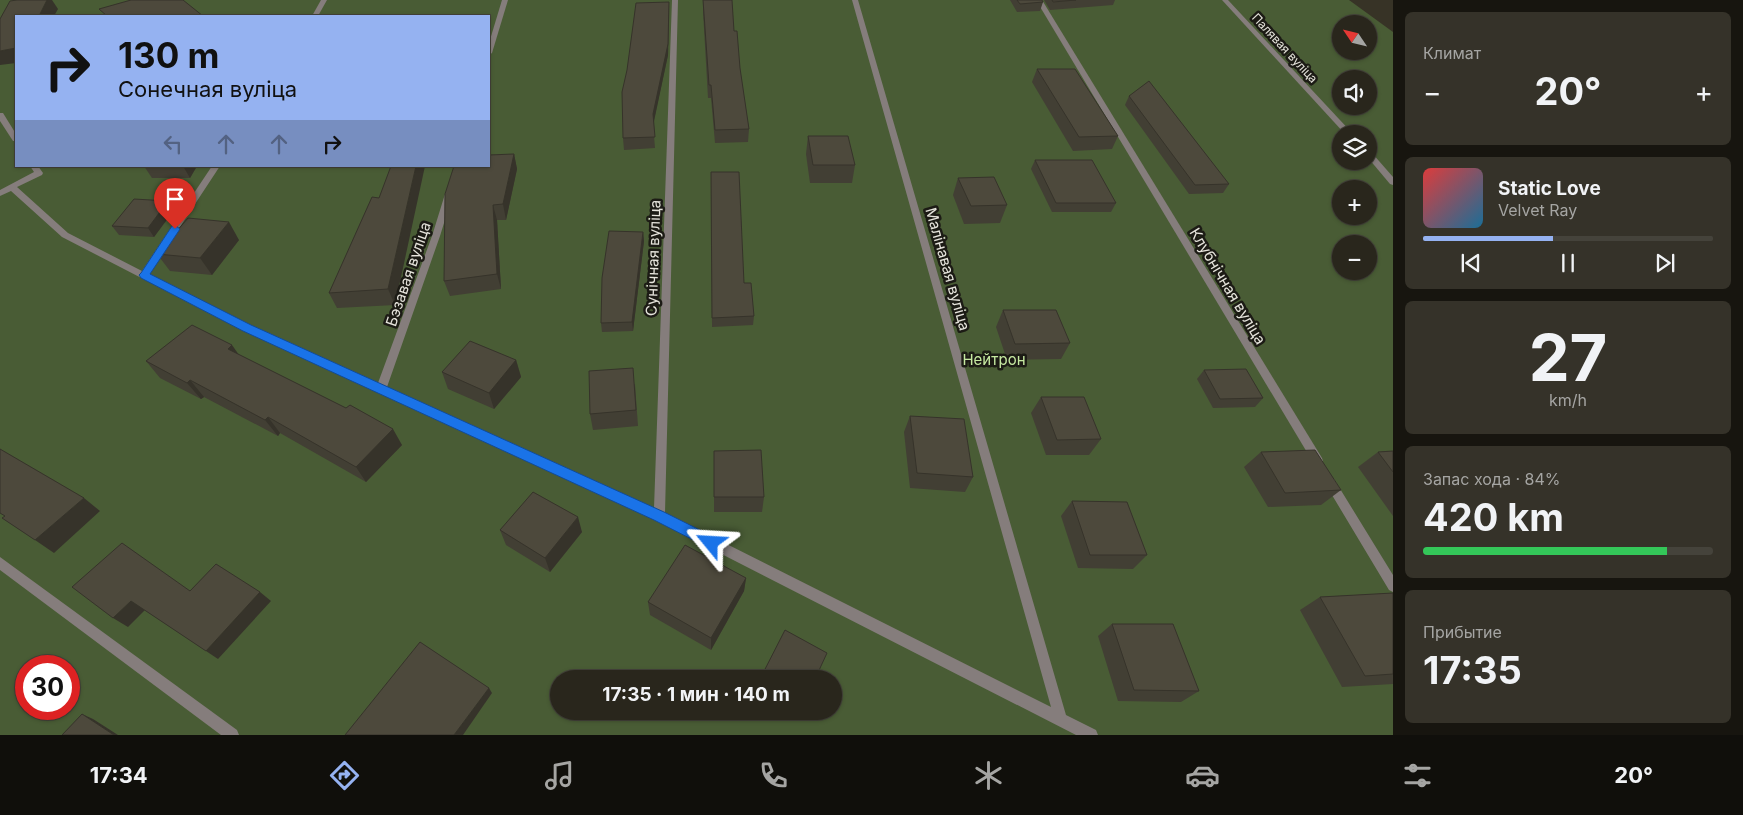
<!DOCTYPE html>
<html lang="ru">
<meta charset="utf-8">
<style>
body{margin:0;font-family:Inter,sans-serif;background:#353229;color:#f1f3f6;height:100vh;display:flex;flex-direction:column;font-size:19px;white-space:nowrap}
*{box-sizing:border-box;margin:0}
p{font-size:16px;color:#a5a5a3}
.icon{flex:none;width:28px;height:28px;fill:none;stroke:currentColor;stroke-width:2;stroke-linecap:round;stroke-linejoin:round}
.map{position:relative;flex:1;overflow:hidden}
.drawer{display:flex;flex-direction:column;gap:12px;padding:12px;background:#17150f;width:350px}
.drawer>*{flex:none}
.top-card{position:absolute;left:15px;top:15px;width:475px;height:152px;border-radius:0px;box-shadow:0 1px 4px #0004,0 0 0 1px #45433b;background:#95b2f1;color:#111;overflow:hidden}
.needle{width:32px;rotate:305deg}
.controls{position:absolute;left:1332px;top:15px;display:grid;gap:10px}
.controls a{display:grid;place-items:center;width:45px;height:45px;border-radius:50%;background:#29261c;box-shadow:0 1px 4px #0004,0 0 0 1px #45433b;font-size:25px}
.speed{position:absolute;left:15px;top:655px;display:flex;gap:10px;font-size:25px;font-weight:700;text-align:center}
.speed>*{display:grid;place-content:center;width:65px;height:65px;border-radius:50%;background:#29261c;box-shadow:0 1px 4px #0004,0 0 0 1px #45433b;line-height:1}
.speed .limit{border:8px solid #d22;background:#fff;color:#111}
.pin{position:absolute;display:grid;place-items:center;width:42px;height:42px;color:#fff;margin:-51px -21px;border-radius:50% 50% 50% 0;rotate:-45deg;box-shadow:0 0 5px #0007}
.pin .icon{rotate:45deg}
.me{position:absolute;width:55px;margin:-28px;rotate:297deg;stroke-linejoin:round;filter:drop-shadow(0 0 4px #0008)}
.turn{display:flex;align-items:center;gap:18px;height:105px;padding:0 20px;font-size:22px}
.turn .icon{width:65px;height:65px;stroke-width:2.5}
.turn b{display:block;font-size:35px;line-height:42px}
.lanes{display:flex;align-items:center;height:48px;padding:0 20px;background:#0003;justify-content:center;gap:25px;direction:ltr}
.lanes .off{opacity:.35}
.big{font-size:38px;font-weight:700;line-height:1.1}
.drawer .widget{flex:1;display:flex;flex-direction:column;justify-content:center;gap:8px;min-width:0;padding:0 18px;border-radius:8px;background:#353229}
.drawer .dial{align-items:center;gap:0}
.dial b{font-size:65px;line-height:1}
.song{display:flex;align-items:center;gap:15px}
.cover{width:60px;height:60px;border-radius:8px;background:linear-gradient(135deg,hsl(0 70% 55%),hsl(200 70% 35%))}
.played{height:5px;border-radius:2px;background:linear-gradient(90deg,#95b2f1 45%,#45433b 45%)}
.keys{display:flex;justify-content:space-around;direction:ltr}
.heat{display:flex;justify-content:space-between;align-items:center;font-size:28px;direction:ltr}
.charge{height:8px;border-radius:4px;background:linear-gradient(90deg,#34c759 84%,#45433b 0)}
.trip{position:absolute;left:550px;top:670px;width:292px;height:50px;border-radius:25px;background:#29261c;box-shadow:0 1px 4px #0004,0 0 0 1px #45433b;font-weight:700;line-height:50px;text-align:center}
.menu{display:flex;height:80px;justify-content:space-around;align-items:center;background:#100f0b;color:#a5a5a3}
.menu .icon{width:35px;height:35px}
.menu .current{color:#95b2f1}
.menu b{font-size:22px;color:#f1f3f6}
main{display:flex;flex:1;min-height:0}
.map>svg:first-child{display:block}
</style>
<main>
<div class="map">
<svg width="1393" height="735" viewBox="0 0 1393 735">
<rect width="100%" height="100%" fill="#373326"/>
<path fill="#495c35" fill-rule="evenodd" d="M0,0H1349L1393,32V735H0ZM16,16H489V166H16ZM1341,24H1369V51H1341ZM1341,79H1369V106H1341ZM1341,134H1369V161H1341ZM1341,189H1369V216H1341ZM1341,244H1369V271H1341ZM26,666H69V709H26ZM559,679H834V711H559Z"/>
<g fill="none" stroke-linecap="round" stroke-linejoin="round">
<g fill="#857d7c" fill-rule="evenodd">
<path d="M321,0H327L318,16H312Z"/>
<path d="M502,0H508L492,53L489,55V43Z"/>
<path d="M672,0H678L665,513L1051,707L852,0H858L1066,715L1096,730L1098,735H1076L655,520L244,331L62,237L11,191L0,196V190L34,172L30,166H38L43,173L42,175L17,187L68,233L142,271L212,166H220L149,274L250,325L378,383L432,236L445,194L446,192H452L453,194L440,236L387,387L654,508Z"/>
<path d="M1036,0H1042L1322,458L1323,461L1322,464L1318,466L1314,464Z"/>
<path d="M1222,0H1228L1353,134H1345Z"/>
<path d="M0,113H3L16,134V141H13L0,121Z"/>
<path d="M1369,153H1372L1393,177V185L1390,184L1369,159Z"/>
<path d="M1330,477L1334,479L1393,575V592L1389,590L1326,485L1324,482L1326,479Z"/>
<path d="M0,557L237,730L239,735H221L0,570Z"/>
</g>
</g>
<g fill="#423f34">
<path d="M703,0L734,31L749,129L748,142L715,143L711,98H708L703,11Z"/>
<path d="M1010,0H1042L1043,2L1040,11L1017,12Z"/>
<path d="M1044,0H1115L1113,5L1050,10Z"/>
<path d="M669,2L668,55L653,124L655,148L624,150L623,138Z"/>
<path d="M1037,69L1118,136L1112,149L1073,151L1032,82Z"/>
<path d="M1129,96L1229,184L1223,193L1189,194L1125,105Z"/>
<path d="M808,136L855,165L852,183H810L806,154Z"/>
<path d="M514,154L517,169L506,220H497L501,289L450,296L444,281Z"/>
<path d="M1035,160L1116,203L1111,212H1052L1031,169Z"/>
<path d="M144,166H197L190,178H152Z"/>
<path d="M711,172L754,316L753,325L712,327Z"/>
<path d="M958,178L1007,205L1000,223L964,224L953,195Z"/>
<path d="M379,198L395,305L337,308L329,293Z"/>
<path d="M174,210L154,237L119,235L112,226Z"/>
<path d="M643,232L644,241L633,331L602,332L601,323Z"/>
<path d="M239,240L212,275L170,271L157,254Z"/>
<path d="M1003,310L1070,343L1061,359L1007,360L996,327Z"/>
<path d="M238,354L402,445L366,482L280,433L278,436L204,397L201,399L160,378L146,361Z"/>
<path d="M516,360L521,377L494,409L448,389L442,372Z"/>
<path d="M1204,370L1263,398L1255,407L1213,408L1197,379Z"/>
<path d="M635,384L638,426L593,430L590,414Z"/>
<path d="M1041,397L1101,439L1089,455H1046L1031,413Z"/>
<path d="M910,416L973,477L965,492L910,488L904,432Z"/>
<path d="M714,451L764,497L762,512H714Z"/>
<path d="M1393,451V516L1358,467L1378,452Z"/>
<path d="M1261,452L1341,490L1321,505L1268,507L1244,467Z"/>
<path d="M1072,501L1147,555L1133,569L1078,568L1061,516Z"/>
<path d="M500,530L582,532L550,572L506,545Z"/>
<path d="M746,578L744,591L711,650L650,615L648,602Z"/>
<path d="M1393,593V684L1342,687L1300,610L1320,597Z"/>
<path d="M1112,624L1199,691L1181,702L1118,701L1098,636Z"/>
<path d="M789,711H801L798,717Z"/>
</g>
<g fill="#36332a">
<path d="M47,0H52L58,9L54,16H39Z"/>
<path d="M669,2L668,55L653,126V114Z"/>
<path d="M16,48V63L0,65V51Z"/>
<path d="M514,154L517,169L506,220L503,204Z"/>
<path d="M183,166H197L190,178Z"/>
<path d="M416,166H425L395,305L388,289Z"/>
<path d="M168,201L174,210L154,237L148,228Z"/>
<path d="M493,205L497,220L501,289L497,274Z"/>
<path d="M229,222L239,240L212,275L200,258Z"/>
<path d="M643,232L644,241L633,331L632,322Z"/>
<path d="M232,345L244,362L228,349Z"/>
<path d="M516,360L521,377L494,409L489,393Z"/>
<path d="M190,380L204,397L201,399L187,383Z"/>
<path d="M268,417L280,433L278,436L265,420Z"/>
<path d="M393,429L402,445L366,482L356,467Z"/>
<path d="M84,498L100,511L54,553L35,540Z"/>
<path d="M578,517L582,532L550,572L545,558Z"/>
<path d="M746,578L744,591L711,650V638Z"/>
<path d="M260,592L271,601L218,659L206,651Z"/>
<path d="M131,601L145,610L128,627L113,618Z"/>
<path d="M489,688L492,693L463,735H454Z"/>
<path d="M82,714L93,719L118,735H114Z"/>
</g>
<g fill="#4d493c" stroke="#36332a">
<path d="M17,0H47L39,16H16V48L0,51V19L10,1Z"/>
<path d="M131,0H183L203,16H107L99,9Z"/>
<path d="M703,0H732L734,31H737L740,68L749,129L715,130L711,85H709Z"/>
<path d="M1017,0H1042L1043,2L1020,4Z"/>
<path d="M1052,0H1076L1053,2Z"/>
<path d="M669,2L668,44L653,114L655,137L623,138L622,92L627,70L636,3Z"/>
<path d="M1037,69H1075L1118,136L1079,137Z"/>
<path d="M1149,81L1229,184L1195,185L1129,96Z"/>
<path d="M808,136H848L855,165H813Z"/>
<path d="M514,154L503,204L493,205L497,274L444,281L445,194L454,166H489V155Z"/>
<path d="M1035,160H1092L1116,203H1056Z"/>
<path d="M391,166H416L388,289L329,293L372,197L379,198Z"/>
<path d="M711,172H739L744,283H751L754,316L712,318Z"/>
<path d="M994,177L1007,205L971,206L958,178Z"/>
<path d="M134,199L168,201L148,228L112,226Z"/>
<path d="M188,218L229,222L200,258L157,254Z"/>
<path d="M609,231L643,232L632,322L601,323L602,278Z"/>
<path d="M1003,310H1056L1070,343L1015,344Z"/>
<path d="M192,325L232,345L228,349L346,408L350,405L393,429L356,467L268,417L265,420L190,380L187,383L146,361Z"/>
<path d="M470,341L516,360L489,393L442,372Z"/>
<path d="M633,368L636,410L590,414L589,371Z"/>
<path d="M1246,369L1263,398L1220,399L1204,370Z"/>
<path d="M1041,397H1084L1101,439L1057,440Z"/>
<path d="M910,416L964,419L973,477L917,473Z"/>
<path d="M0,449L84,498L35,540L2,518L5,516L0,513Z"/>
<path d="M761,450L764,497H714V451Z"/>
<path d="M1315,450L1341,490L1285,493L1261,452Z"/>
<path d="M1393,451V472L1378,452Z"/>
<path d="M533,492L578,517L545,558L500,530Z"/>
<path d="M1072,501L1127,502L1147,555H1090Z"/>
<path d="M122,543L190,591L216,564L260,592L206,651L131,601L113,618L72,587Z"/>
<path d="M685,545L746,578L711,638L648,602Z"/>
<path d="M1393,593V674L1365,676L1320,597Z"/>
<path d="M1112,624H1173L1199,691L1134,690Z"/>
<path d="M785,630L827,653L815,679H760Z"/>
<path d="M420,642L489,688L454,735H345Z"/>
<path d="M82,714L114,735H62Z"/>
</g>
<path fill="#1a73e8" stroke="#114b97" d="M175,225L180,229L150,274L251,325L664,512L716,538L718,543L716,547L711,549L707,547L654,520L243,331L141,278L139,275L141,273L172,226Z"/>
<g text-anchor="middle" dominant-baseline="central" stroke-width="5" stroke-linejoin="round" paint-order="stroke">
<g font-size="12" fill="#e6e4dc" stroke="#1c1b15">
<text transform="translate(1285 48) rotate(47)">Палявая вуліца</text>
</g>
<g font-size="15" fill="#e6e4dc" stroke="#1c1b15">
<text transform="translate(653 258) rotate(-88)">Сунічная вуліца</text>
<text transform="translate(948 269) rotate(74)">Малінавая вуліца</text>
<text transform="translate(408 274) rotate(-71)">Бэзавая вуліца</text>
<text transform="translate(1228 286) rotate(59)">Клубнічная вуліца</text>
</g>
<g font-size="15" fill="#c6e9a1" stroke="#1c1b15">
<text x="994" y="359">Нейтрон</text>
</g>
</g>
</svg>
<div class="controls">
<a><svg class="needle" viewBox="-14 -14 28 28"><path d="M0-13l5 13h-10z" fill="#e53935"/><path d="M0 13l5-13h-10z" fill="#a5a5a3"/></svg></a>
<a><svg class="icon" aria-label="sound" viewBox="0 0 24 24"><path d="M4 9h4l5-4v14l-5-4H4zM17 9q2 3 0 6"/></svg></a>
<a><svg class="icon" aria-label="layers" viewBox="0 0 24 24"><path d="M12 4l9 5-9 5-9-5zM3 14l9 5 9-5"/></svg></a>
<a>+</a>
<a>−</a>
</div>
<div class="speed"><div class="limit">30</div></div>
<div class="pin" style="left:175px;top:229px;background:#d93025"><svg class="icon" aria-label="arrive" viewBox="0 0 24 24"><path d="M6 21V4h12l-3 4 3 4H6"/></svg></div>
<svg class="me" style="left:711px;top:543px" viewBox="-20 -20 40 40"><path d="M0-17L14 15 0 8-14 15z" fill="#1a73e8" stroke="#fff" stroke-width="4"/></svg>
<div class="trip">17:35 · 1 мин · 140 m</div>
<div class="top-card">
<div class="turn"><svg class="icon" aria-label="right" viewBox="0 0 24 24"><path d="M7 20v-9h11M14 6l5 5-5 5"/></svg><div><b>130 m</b>Сонечная вуліца</div></div>
<div class="lanes"><svg class="icon off" aria-label="left" viewBox="0 0 24 24"><path d="M17 20v-9H6M10 6l-5 5 5 5"/></svg><svg class="icon off" aria-label="ahead" viewBox="0 0 24 24"><path d="M12 20V5M6 11l6-6 6 6"/></svg><svg class="icon off" aria-label="ahead" viewBox="0 0 24 24"><path d="M12 20V5M6 11l6-6 6 6"/></svg><svg class="icon" aria-label="right" viewBox="0 0 24 24"><path d="M7 20v-9h11M14 6l5 5-5 5"/></svg></div>
</div>
</div>
<section class="drawer">
<div class="widget"><p>Климат</p>
<div class="heat"><a>−</a><b class="big">20°</b><a>+</a></div>
</div>
<div class="widget">
<div class="song"><i class="cover"></i><div><b>Static Love</b><p>Velvet Ray</p></div></div>
<div class="played"></div>
<div class="keys"><svg class="icon" aria-label="previous" viewBox="0 0 24 24"><path d="M18 5L8 12l10 7zM5 5v14"/></svg><svg class="icon" aria-label="pause" viewBox="0 0 24 24"><path d="M8 5v14M16 5v14"/></svg><svg class="icon" aria-label="next" viewBox="0 0 24 24"><path d="M6 5l10 7-10 7zM19 5v14"/></svg></div>
</div>
<div class="widget dial"><b>27</b><p>km/h</p></div>
<div class="widget"><p>Запас хода · 84%</p><b class="big">420 km</b><div class="charge"></div></div>
<div class="widget"><p>Прибытие</p><b class="big">17:35</b></div>
</section>
</main>
<nav class="menu">
<b>17:34</b>
<svg class="icon current" aria-label="directions" viewBox="0 0 24 24"><path d="M12 3l9 9-9 9-9-9zM9 14v-3h6M13 9l2 2-2 2"/></svg>
<svg class="icon" aria-label="music" viewBox="0 0 24 24"><path d="M9 18V5l10-2v13"/><circle cx="6" cy="18" r="3"/><circle cx="16" cy="16" r="3"/></svg>
<svg class="icon" aria-label="phone" viewBox="0 0 24 24"><path d="M5 4h4l2 5-3 2q2 4 5 5l2-3 5 2v4C11 20 4 13 5 4z"/></svg>
<svg class="icon" aria-label="climate" viewBox="0 0 24 24"><path d="M12 3v18M4 7l16 10M4 17L20 7"/></svg>
<svg class="icon" aria-label="car" viewBox="0 0 24 24"><path d="M5 17H2v-5l4-1 3-4h7l3 4 3 1v5h-3M9 17h6M6 11h13"/><circle cx="7" cy="17" r="2"/><circle cx="17" cy="17" r="2"/></svg>
<svg class="icon" aria-label="filters" viewBox="0 0 24 24"><path d="M4 7h16M4 17h16"/><circle cx="9" cy="7" r="2"/><circle cx="15" cy="17" r="2"/></svg>
<b>20°</b>
</nav>
